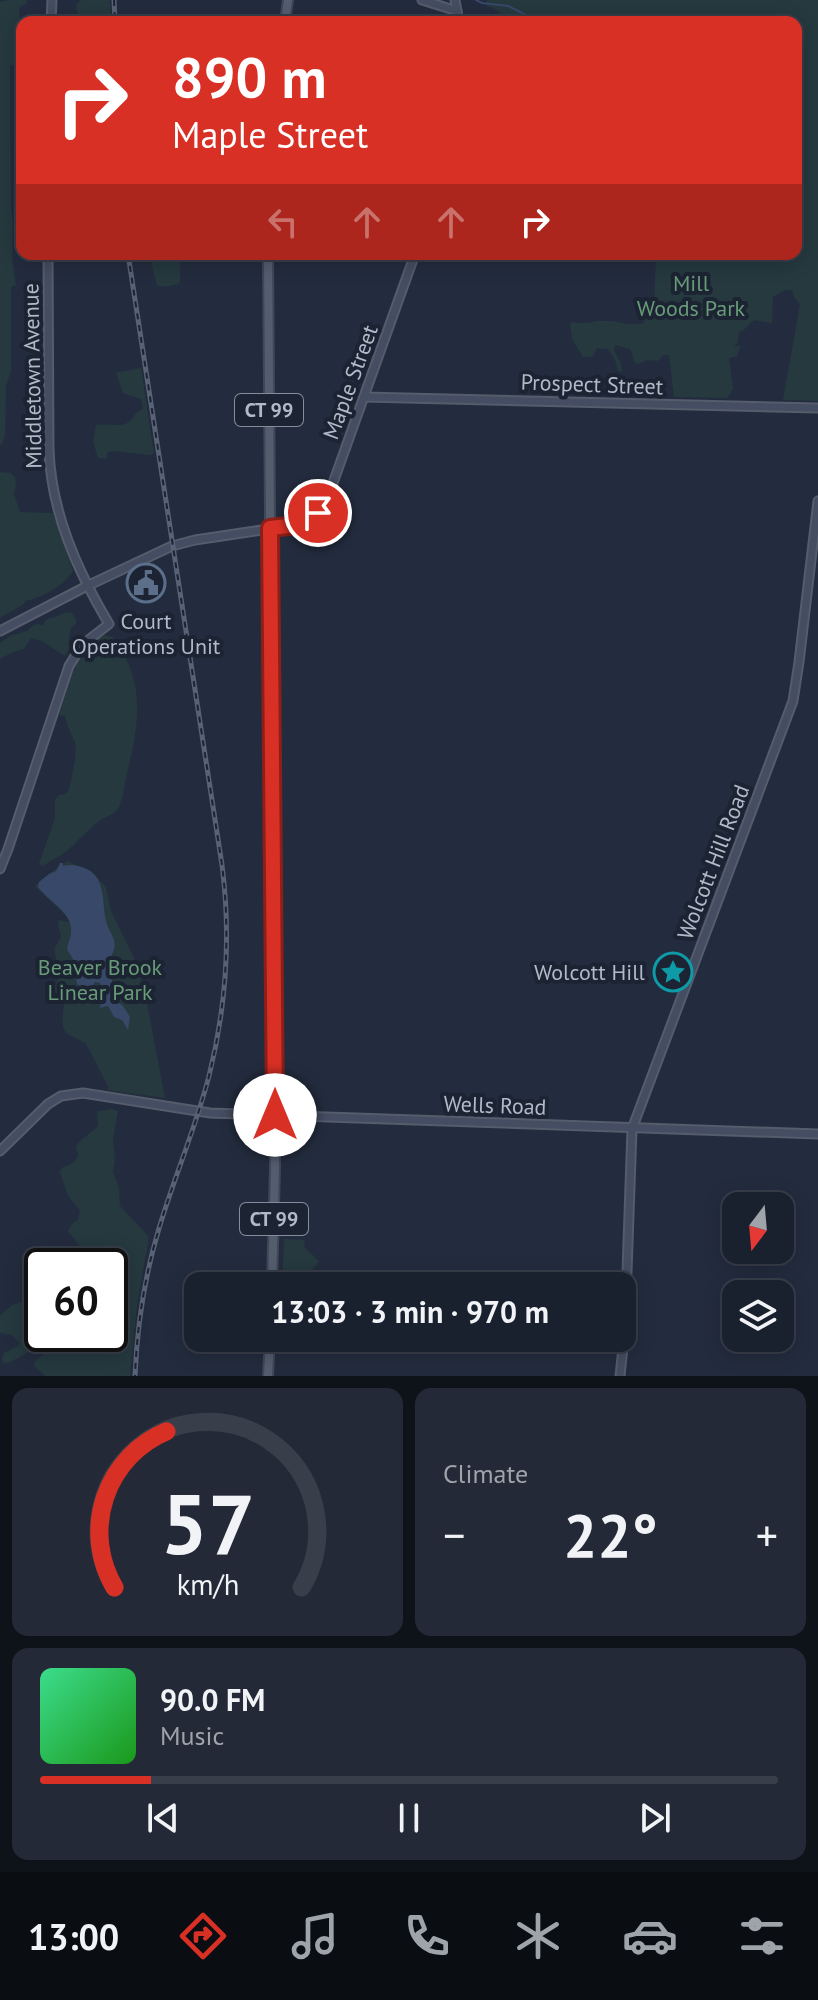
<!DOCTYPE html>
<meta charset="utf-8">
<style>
body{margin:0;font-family:"PT Sans",sans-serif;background:#232936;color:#f1f3f6;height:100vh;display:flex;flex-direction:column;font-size:30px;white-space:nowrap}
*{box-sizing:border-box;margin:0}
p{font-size:26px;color:#9fa3aa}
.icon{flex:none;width:44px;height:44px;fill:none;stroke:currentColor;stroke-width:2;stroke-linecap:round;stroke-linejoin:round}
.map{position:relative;height:1376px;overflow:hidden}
.drawer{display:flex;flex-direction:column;gap:12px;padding:12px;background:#0e1219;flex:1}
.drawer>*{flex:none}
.guide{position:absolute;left:16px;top:16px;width:786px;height:244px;border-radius:16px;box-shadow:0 4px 20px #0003,0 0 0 2px #383e4a;background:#d93025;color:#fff;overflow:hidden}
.needle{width:52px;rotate:196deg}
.controls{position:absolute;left:722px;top:1192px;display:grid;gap:16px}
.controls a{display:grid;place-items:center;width:72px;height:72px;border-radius:16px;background:#1a212e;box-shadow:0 4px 20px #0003,0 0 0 2px #383e4a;font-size:40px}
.speed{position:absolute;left:24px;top:1248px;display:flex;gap:16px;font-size:40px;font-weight:700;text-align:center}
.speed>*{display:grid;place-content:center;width:104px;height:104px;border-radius:50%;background:#1a212e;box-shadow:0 4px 20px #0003,0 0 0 2px #383e4a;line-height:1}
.speed .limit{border:4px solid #111;border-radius:12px;background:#fff;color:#111}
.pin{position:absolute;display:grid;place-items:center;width:68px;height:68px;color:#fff;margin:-34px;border:4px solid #fff;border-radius:50%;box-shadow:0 2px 8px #0007}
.me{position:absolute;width:88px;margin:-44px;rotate:0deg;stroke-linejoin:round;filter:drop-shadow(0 0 6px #0008)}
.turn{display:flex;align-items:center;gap:28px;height:168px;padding:0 24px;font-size:36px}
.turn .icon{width:104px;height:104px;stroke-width:2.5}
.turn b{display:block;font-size:56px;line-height:68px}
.lanes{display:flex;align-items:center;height:76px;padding:0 24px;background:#0003;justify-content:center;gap:40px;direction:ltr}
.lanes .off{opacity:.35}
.big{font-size:60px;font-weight:700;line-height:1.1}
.drawer .widget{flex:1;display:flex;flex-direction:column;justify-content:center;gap:12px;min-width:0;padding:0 28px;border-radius:16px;background:#232936}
.drawer .dial{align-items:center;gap:0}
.dial svg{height:208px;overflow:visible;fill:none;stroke:#383e4a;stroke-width:7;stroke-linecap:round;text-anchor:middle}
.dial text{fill:#f1f3f6;stroke:none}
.song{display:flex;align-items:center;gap:24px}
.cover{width:96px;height:96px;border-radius:12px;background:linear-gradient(135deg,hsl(150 70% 55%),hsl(120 70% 35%))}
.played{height:8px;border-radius:4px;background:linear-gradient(90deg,#d93025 15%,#383e4a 15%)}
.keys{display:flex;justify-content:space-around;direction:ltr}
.heat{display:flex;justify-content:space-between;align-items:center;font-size:44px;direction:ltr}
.drawer .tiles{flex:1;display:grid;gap:12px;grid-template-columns:1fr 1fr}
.widget:last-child{grid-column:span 2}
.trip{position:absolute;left:184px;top:1272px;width:452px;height:80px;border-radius:16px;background:#1a212e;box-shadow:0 4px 20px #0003,0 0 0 2px #383e4a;font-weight:700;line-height:80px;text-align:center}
.tab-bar{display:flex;height:128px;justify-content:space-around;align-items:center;background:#0a0d12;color:#9fa3aa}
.tab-bar .icon{width:56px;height:56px}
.tab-bar .on{color:#d93025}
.tab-bar b{font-size:36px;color:#f1f3f6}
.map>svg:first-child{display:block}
</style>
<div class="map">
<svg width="818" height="1376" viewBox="0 0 818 1376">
<rect width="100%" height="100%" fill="#232c3e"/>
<g fill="#25393f">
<path d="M9,0H26L27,3L20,7C17,15 22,21 22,29L14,31L15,64L10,66L11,210L13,222L12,258L16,285L11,287V371L6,386L5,435L2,444H0V2Z"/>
<path d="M81,0H110L111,22L79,21L76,5Z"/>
<path d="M487,0H818V401L783,400L800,304L794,297L792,290H785L773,297L772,323L754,320L745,329L739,332L738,342L734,347L741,345L737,356L729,358L733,389L727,398L674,397L669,355H663L658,361L647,360C631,369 636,360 630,349L615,345L614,351C619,360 621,360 622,371L620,372L618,371L615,360L608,349L597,348L593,356L583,357L572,339L570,324L572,322C582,324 588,323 598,321C614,319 629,327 644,323L646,315L653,311L654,308L656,254H796V22H519C514,17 512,18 505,16C498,13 497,8 487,6Z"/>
<path d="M152,254H183L180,266V282C176,286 163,288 157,285L152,266Z"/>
<path d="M141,368L154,453L150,455L113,451L108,452L106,459L98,458L93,441L96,425C105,423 121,428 129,422C135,417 135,412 143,409L141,399L123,393L116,373Z"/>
<path d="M0,472L10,473L15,477L16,485L14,494L20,512L53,513L73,571C65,585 42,598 25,601L24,604L0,618Z"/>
<path d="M66,612L72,613L77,622L71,628L68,644L70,647L65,656L42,641L31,638L24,649L13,652L0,659V643L10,636L27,631L34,625L39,624L43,626L45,621L49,618H53Z"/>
<path d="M102,635L113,637C147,683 139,725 126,777C124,788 123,804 115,812C111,816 104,817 99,821C88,830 78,840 68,850C60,857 51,860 43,866L39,864L55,818V800L59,795H63L68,792C71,780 79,751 74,740C70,732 67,725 65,716L59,715C70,685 73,653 102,635Z"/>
<path d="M68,861L95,875L106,887L111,911L133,956L144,988L165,1098L107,1090L109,1088L86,1044C80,1039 74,1038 68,1034C58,1028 65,1008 64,997L52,990C65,968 58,971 54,949C67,930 58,938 58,920L70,922L71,920L35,886L49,874Z"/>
<path d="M111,1109L118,1111L113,1139L115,1159L113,1172L119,1188L120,1206L149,1237L137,1305L130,1376H45L34,1365L35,1361L46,1353L45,1348L41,1346C28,1350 17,1361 4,1364L2,1359L4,1353L18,1346L20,1343L12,1335L0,1333V1316L12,1305L21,1302L35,1291L34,1285L27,1275L35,1277L42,1284V1334H110V1266H89L90,1251L87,1253C80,1248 76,1239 69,1233L68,1231L72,1224L78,1220L80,1210L68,1196L60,1172L63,1167C67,1167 79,1160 78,1154C78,1151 76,1149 76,1146C82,1138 91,1133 98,1126L97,1113L99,1111Z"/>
<path d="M284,1239L305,1240L304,1247L319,1261L299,1286H282Z"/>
</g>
<path fill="#374868" d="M60,863H63V866C71,864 75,865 82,867C105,875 102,897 105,916C107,934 122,939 110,958L112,968L111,978L117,991V1001L123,1006L130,1017L128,1030L122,1020L114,1017L108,1006L100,1008L102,992L100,983L95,982L93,986C88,988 81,988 77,984L74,961L67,949C68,942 72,936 71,929C71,912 47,900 38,887L39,882L49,874L56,871Z"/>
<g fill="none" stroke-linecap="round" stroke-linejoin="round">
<g stroke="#374868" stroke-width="2">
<path d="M476,0L482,3L508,6L540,22"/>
<path d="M796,163L802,156"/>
</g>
<g stroke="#555c6c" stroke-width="11">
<g id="secondary">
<path d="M422,0L457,11"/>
<path d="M455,0L459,22"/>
<path d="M51,22L52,0"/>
<path d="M364,397L818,408"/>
<path d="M0,631L87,586L172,546L195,540L302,524L318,513L328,497L415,254"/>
<path d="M0,869L8,849L69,666L82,645L109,624C77,570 51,512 49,449L48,254"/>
<path d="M0,1151L48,1104L61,1096L83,1093L210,1113L818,1134"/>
<path d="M620,1376L625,1329L632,1129L793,701L799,662L818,501"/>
</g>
</g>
<g stroke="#404757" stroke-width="12">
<g id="primary">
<path d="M285,22L288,0"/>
<path d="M268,254L275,1167L272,1286"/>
<path d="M268,1376L270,1338"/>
</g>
</g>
<use href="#secondary" stroke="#444d61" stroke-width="7"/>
<use href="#primary" stroke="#545d6e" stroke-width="8"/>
<g stroke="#586275" stroke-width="5">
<g id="rail">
<path d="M114,0L115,22"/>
<path d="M128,254L222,865C231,935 226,1008 209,1076C195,1130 173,1180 158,1232C144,1279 137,1327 135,1376"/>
</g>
</g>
<use href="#rail" stroke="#1c2332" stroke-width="2" stroke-dasharray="6" stroke-linecap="butt"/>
</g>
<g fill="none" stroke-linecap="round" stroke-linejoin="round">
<g stroke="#8d1f18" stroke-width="20">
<path id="route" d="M275,1115L270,528L298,525L318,513"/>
</g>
<use href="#route" stroke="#d93025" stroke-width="14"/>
</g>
<defs>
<g id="civic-ring" transform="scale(2)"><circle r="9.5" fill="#1c2332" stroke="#5c6f8a" stroke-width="1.5"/><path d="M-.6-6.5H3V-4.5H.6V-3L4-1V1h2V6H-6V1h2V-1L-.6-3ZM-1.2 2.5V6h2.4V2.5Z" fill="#5c6f8a"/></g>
<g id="sight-ring" transform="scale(2)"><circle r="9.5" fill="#1c2332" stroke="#0f9aa8" stroke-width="1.5"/><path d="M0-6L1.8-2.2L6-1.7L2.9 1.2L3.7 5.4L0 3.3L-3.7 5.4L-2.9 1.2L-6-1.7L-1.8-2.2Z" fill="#0f9aa8"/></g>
</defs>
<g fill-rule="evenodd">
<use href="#civic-ring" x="146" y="583"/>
<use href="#sight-ring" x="673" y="972"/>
</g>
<g text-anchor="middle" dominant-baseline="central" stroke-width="8" stroke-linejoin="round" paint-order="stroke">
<g fill="#1c2332" stroke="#858c9c" stroke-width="2">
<rect x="235" y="394" width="68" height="32" rx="6"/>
<rect x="240" y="1203" width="68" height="32" rx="6"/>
</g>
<g font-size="20" font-weight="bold" fill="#b2b9c9">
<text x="269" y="410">CT 99</text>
<text x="274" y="1219">CT 99</text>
</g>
<g font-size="22" fill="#689b78" stroke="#1c2332">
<text x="691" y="283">Mill<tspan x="691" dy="25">Woods Park</tspan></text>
<text x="100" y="967">Beaver Brook<tspan x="100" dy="25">Linear Park</tspan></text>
</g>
<g font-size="22" fill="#b2b9c9" stroke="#1c2332">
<text transform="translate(32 376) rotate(-91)">Middletown Avenue</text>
<text transform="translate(350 382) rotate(-70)">Maple Street</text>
<text transform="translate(592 384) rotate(2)">Prospect Street</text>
<text transform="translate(713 862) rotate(-69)">Wolcott Hill Road</text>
<text transform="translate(495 1105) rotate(2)">Wells Road</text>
</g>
<g font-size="22" fill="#b2b9c9" stroke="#1c2332">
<text x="146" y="621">Court<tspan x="146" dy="25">Operations Unit</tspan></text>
<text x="645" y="972" text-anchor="end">Wolcott Hill</text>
</g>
</g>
</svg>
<div class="controls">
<a><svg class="needle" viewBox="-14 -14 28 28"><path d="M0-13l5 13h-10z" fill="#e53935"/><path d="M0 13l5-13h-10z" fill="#9fa3aa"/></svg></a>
<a><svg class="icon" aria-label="layers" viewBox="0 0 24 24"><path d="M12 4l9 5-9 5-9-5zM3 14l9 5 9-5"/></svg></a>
</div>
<div class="speed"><div class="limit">60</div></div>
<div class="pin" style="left:318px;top:513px;background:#d93025"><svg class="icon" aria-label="arrive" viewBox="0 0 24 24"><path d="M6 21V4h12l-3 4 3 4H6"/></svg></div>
<svg class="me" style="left:275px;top:1115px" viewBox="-20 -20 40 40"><circle r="19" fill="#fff"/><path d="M0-13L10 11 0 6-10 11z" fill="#d93025"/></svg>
<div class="trip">13:03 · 3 min · 970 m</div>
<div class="guide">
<div class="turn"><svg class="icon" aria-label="right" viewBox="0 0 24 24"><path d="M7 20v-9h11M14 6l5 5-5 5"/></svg><div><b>890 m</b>Maple Street</div></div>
<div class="lanes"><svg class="icon off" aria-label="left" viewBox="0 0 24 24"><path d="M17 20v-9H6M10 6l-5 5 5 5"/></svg><svg class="icon off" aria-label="ahead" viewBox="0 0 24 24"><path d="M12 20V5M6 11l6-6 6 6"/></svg><svg class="icon off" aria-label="ahead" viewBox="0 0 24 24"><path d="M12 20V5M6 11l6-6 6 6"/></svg><svg class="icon" aria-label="right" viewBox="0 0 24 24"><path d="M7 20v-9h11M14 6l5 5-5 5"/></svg></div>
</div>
</div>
<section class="drawer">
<div class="tiles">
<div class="widget dial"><svg viewBox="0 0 100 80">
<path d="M14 69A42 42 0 1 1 86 69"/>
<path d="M14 69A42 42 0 0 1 34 9" stroke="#d93025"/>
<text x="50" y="56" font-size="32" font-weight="700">57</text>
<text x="50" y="72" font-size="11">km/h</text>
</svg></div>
<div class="widget"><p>Climate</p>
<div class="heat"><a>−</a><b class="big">22°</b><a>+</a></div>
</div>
<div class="widget">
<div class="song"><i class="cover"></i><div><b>90.0 FM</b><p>Music</p></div></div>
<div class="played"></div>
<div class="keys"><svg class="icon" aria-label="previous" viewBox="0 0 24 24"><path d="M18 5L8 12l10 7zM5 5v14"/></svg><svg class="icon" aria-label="pause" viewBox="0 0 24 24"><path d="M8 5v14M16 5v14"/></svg><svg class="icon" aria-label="next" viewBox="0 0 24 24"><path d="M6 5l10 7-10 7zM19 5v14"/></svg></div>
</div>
</div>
</section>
<nav class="tab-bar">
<b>13:00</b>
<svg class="icon on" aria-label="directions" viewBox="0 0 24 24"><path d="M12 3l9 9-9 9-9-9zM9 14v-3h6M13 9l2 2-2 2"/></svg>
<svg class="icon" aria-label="music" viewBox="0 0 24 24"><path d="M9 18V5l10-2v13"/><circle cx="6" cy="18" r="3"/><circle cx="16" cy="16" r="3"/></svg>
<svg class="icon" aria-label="phone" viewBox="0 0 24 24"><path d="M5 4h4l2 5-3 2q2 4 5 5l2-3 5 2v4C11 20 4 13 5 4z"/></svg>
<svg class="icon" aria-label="climate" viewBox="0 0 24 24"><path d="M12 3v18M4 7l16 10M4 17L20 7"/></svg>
<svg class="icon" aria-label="car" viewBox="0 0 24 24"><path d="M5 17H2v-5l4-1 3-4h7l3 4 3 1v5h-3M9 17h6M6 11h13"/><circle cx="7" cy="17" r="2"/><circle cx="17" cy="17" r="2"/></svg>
<svg class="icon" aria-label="filters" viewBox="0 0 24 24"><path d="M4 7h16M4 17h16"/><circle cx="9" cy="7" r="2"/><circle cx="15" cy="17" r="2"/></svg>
</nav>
